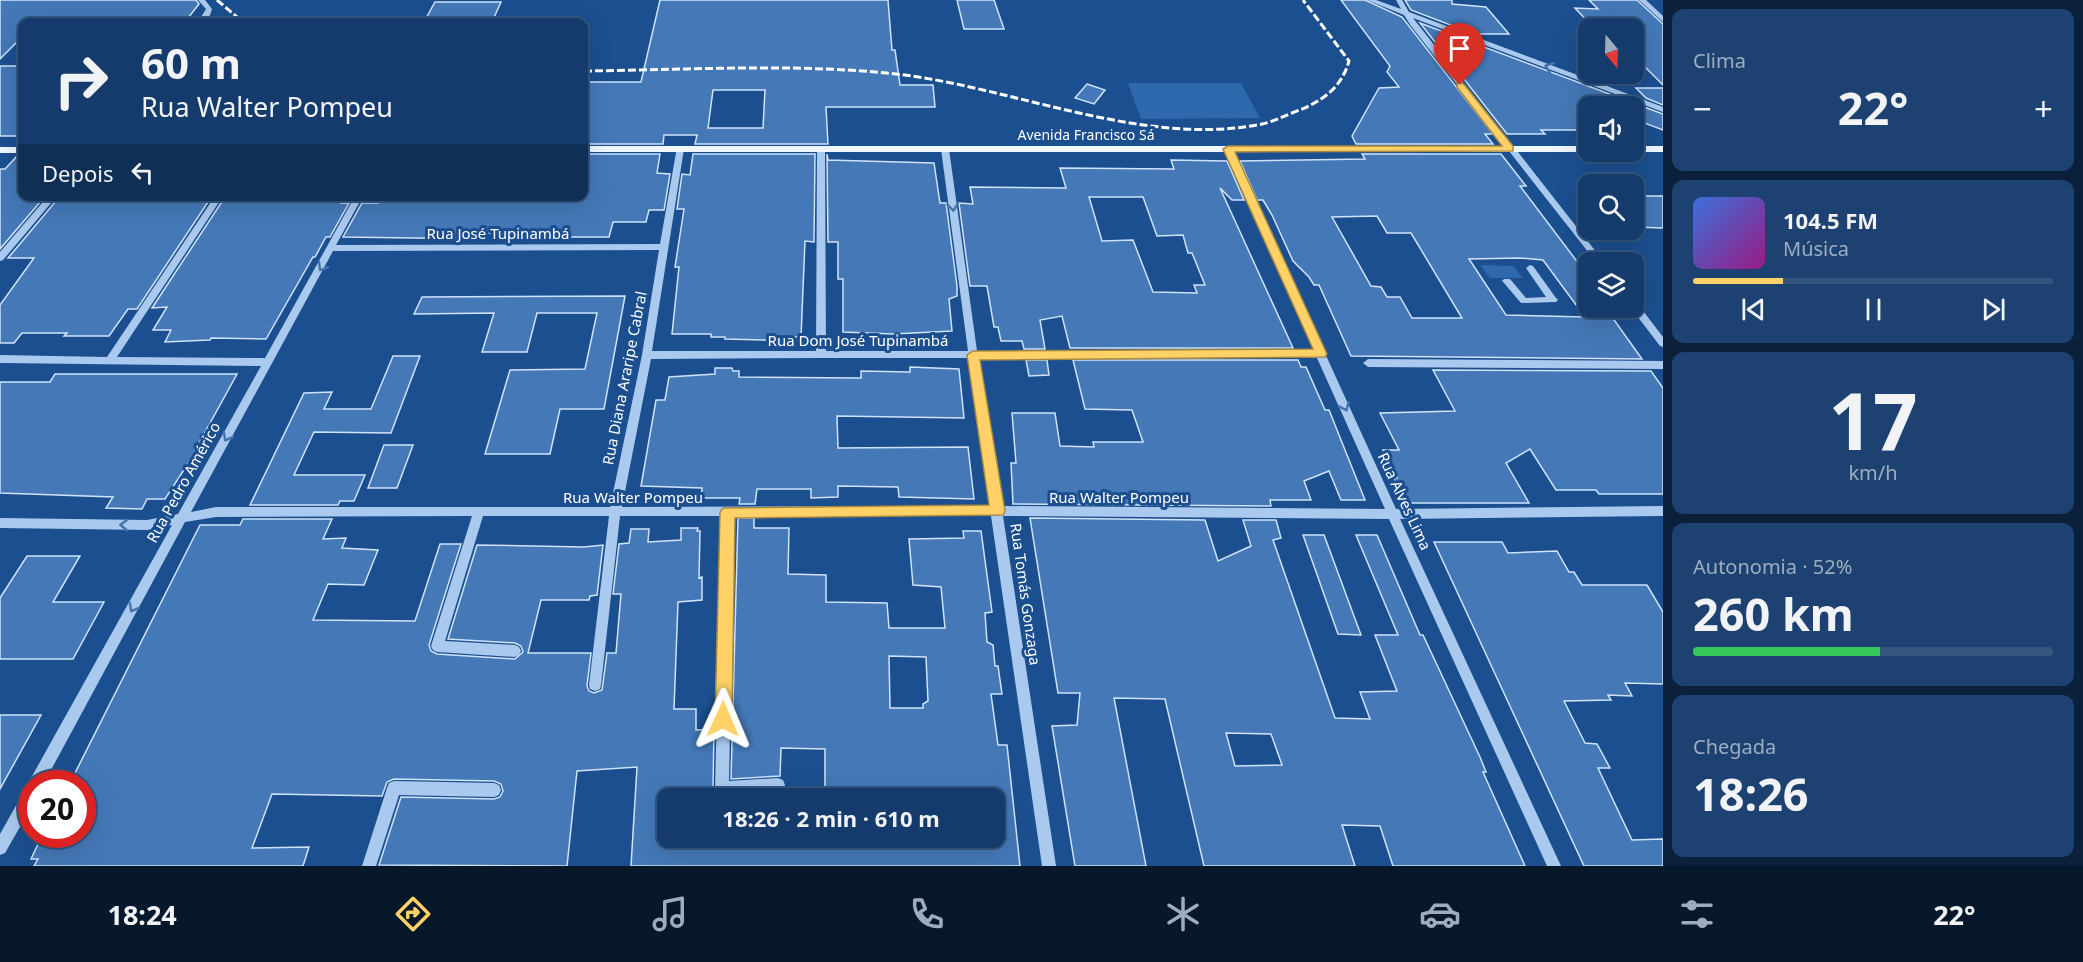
<!DOCTYPE html>
<html lang="pt">
<meta charset="utf-8">
<style>
body{margin:0;font-family:"Noto Sans",sans-serif;background:#1d4271;color:#f1f3f6;height:100vh;display:flex;flex-direction:column;font-size:22px;white-space:nowrap}
*{box-sizing:border-box;margin:0}
p{font-size:20px;color:#9dadc1}
.icon{flex:none;width:33px;height:33px;fill:none;stroke:currentColor;stroke-width:2;stroke-linecap:round;stroke-linejoin:round}
.map{position:relative;flex:1;overflow:hidden}
.details{display:flex;flex-direction:column;gap:9px;padding:9px;background:#0b203b;width:420px}
.details>*{flex:none}
.hud{position:absolute;left:18px;top:18px;width:570px;height:183px;border-radius:12px;box-shadow:0 6px 24px #0002,0 0 0 2px #33557e;background:#143b6b;color:#f1f3f6;overflow:hidden}
.needle{width:39px;rotate:161deg}
.fabs{position:absolute;left:1578px;top:18px;display:grid;gap:12px}
.fabs a{display:grid;place-items:center;width:66px;height:66px;border-radius:12px;background:#143b6b;box-shadow:0 6px 24px #0002,0 0 0 2px #33557e;font-size:30px}
.speed{position:absolute;left:18px;top:770px;display:flex;gap:12px;font-size:30px;font-weight:700;text-align:center}
.speed>*{display:grid;place-content:center;width:78px;height:78px;border-radius:50%;background:#143b6b;box-shadow:0 6px 24px #0002,0 0 0 2px #33557e;line-height:1}
.speed .limit{border:9px solid #d22;background:#fff;color:#111}
.pin{position:absolute;display:grid;place-items:center;width:51px;height:51px;color:#fff;margin:-62px -26px;border-radius:50% 50% 50% 0;rotate:-45deg;box-shadow:0 0 6px #0007}
.pin .icon{rotate:45deg}
.me{position:absolute;width:66px;margin:-33px;rotate:1deg;stroke-linejoin:round;filter:drop-shadow(0 0 4px #0008)}
.turn{display:flex;align-items:center;gap:21px;height:126px;padding:0 24px;font-size:27px}
.turn .icon{width:78px;height:78px;stroke-width:2.5}
.turn b{display:block;font-size:42px;line-height:51px}
.then{display:flex;align-items:center;height:57px;padding:0 24px;background:#0003;gap:12px;font-size:22px}
.big{font-size:45px;font-weight:700;line-height:1.1}
.details .card{flex:1;display:flex;flex-direction:column;justify-content:center;gap:9px;min-width:0;padding:0 21px;border-radius:12px;background:#1d4271}
.details .dial{align-items:center;gap:0}
.dial b{font-size:78px;line-height:1}
.song{display:flex;align-items:center;gap:18px}
.cover{width:72px;height:72px;border-radius:9px;background:linear-gradient(135deg,hsl(220 70% 55%),hsl(310 70% 35%))}
.played{height:6px;border-radius:3px;background:linear-gradient(90deg,#ffd166 25%,#33557e 25%)}
.keys{display:flex;justify-content:space-around;direction:ltr}
.heat{display:flex;justify-content:space-between;align-items:center;font-size:33px;direction:ltr}
.charge{height:9px;border-radius:4px;background:linear-gradient(90deg,#34c759 52%,#33557e 0)}
.trip{position:absolute;left:657px;top:788px;width:348px;height:60px;border-radius:12px;background:#143b6b;box-shadow:0 6px 24px #0002,0 0 0 2px #33557e;font-weight:700;line-height:60px;text-align:center}
.tab-bar{display:flex;height:96px;justify-content:space-around;align-items:center;background:#08182b;color:#9dadc1}
.tab-bar .icon{width:42px;height:42px}
.tab-bar .selected{color:#ffd166}
.tab-bar b{font-size:27px;color:#f1f3f6}
main{display:flex;flex:1;min-height:0}
.map>svg:first-child{display:block}
</style>
<main>
<div class="map">
<svg width="1663" height="866" viewBox="0 0 1663 866">
<rect width="100%" height="100%" fill="#1b4f8f"/>
<g fill="#2e69ad">
<path d="M1128,83H1241L1260,118L1141,119Z"/>
<path d="M1480,265L1513,266L1523,278H1490Z"/>
</g>
<g fill="#4478b7" stroke="#cfe3fa" stroke-width="1.5" fill-rule="evenodd">
<path d="M0,0H196L199,4L185,22H22V37L0,59Z"/>
<path d="M660,0H888L892,50H895L900,85H933L935,107H826L828,144H695L697,135H664L663,144H584V82H641ZM713,90H765L763,128H708Z"/>
<path d="M957,0H994L1004,29H964Z"/>
<path d="M1341,0H1365L1402,17L1493,134H1485L1493,144H1356L1352,136L1379,88L1399,87L1387,72L1390,66Z"/>
<path d="M1405,0H1452V4L1486,7L1509,34H1474L1411,10Z"/>
<path d="M1589,0H1637L1663,24V85L1634,56V28H1594L1575,8L1598,9Z"/>
<path d="M435,2H501L492,22H424Z"/>
<path d="M1420,23L1663,114V130L1634,119V106H1588V130H1541L1545,134H1507Z"/>
<rect x="0" y="66" width="22" height="70"/>
<path d="M1087,84L1105,90L1094,104L1075,98Z"/>
<path d="M1636,88H1663V105L1646,98Z"/>
<path d="M584,154H660L657,173L670,174L664,210H649L646,222H613L609,237H526L528,233H487L485,239L343,237L362,203H378L381,196H584Z"/>
<path d="M693,154H815L814,242L805,241L801,337H795V341L725,339V337H711V334H672L679,267H675L684,209H677L682,174L690,175Z"/>
<path d="M827,154L828,160L934,163L940,203H946L957,286V296L949,299L952,331L893,334L843,332V279H838V242H828Z"/>
<path d="M1362,154H1501L1526,186H1520L1588,276V317H1612L1642,359L1351,356L1319,285H1314L1309,277L1293,261L1272,215L1263,200H1257L1240,161L1365,159ZM1377,216L1387,233H1411L1462,318H1412L1400,297H1387L1381,287L1371,286L1332,217ZM1520,258L1543,260L1585,317L1506,315L1469,259Z"/>
<path d="M18,155H22V196H40L36,201H41L0,249V169H5Z"/>
<path d="M1171,160L1227,161L1244,200H1232L1220,188L1293,348H1070L1062,316L1040,320L1045,349H1024L1022,341H1001L998,327H994L987,286H970L959,203L973,204L970,187L1066,188L1060,168L1174,169ZM1089,197H1143L1157,236L1183,235L1188,253H1192L1205,285H1194L1197,293L1153,292L1133,240L1102,241Z"/>
<path d="M88,196H212L137,309H128L109,336H64L67,333H22L14,343H0V305L34,258H8L56,201H85Z"/>
<path d="M243,196H344L341,203H349L330,237H326L315,257H313L266,339L211,338L210,340L165,342L171,330H153L167,307L152,308L223,200L239,202Z"/>
<path d="M1634,196H1663V228L1634,227Z"/>
<path d="M625,296L604,409H560L550,454H485L510,370L585,369L597,313H537L527,352H482L494,313L414,314L422,297Z"/>
<path d="M393,356H420L391,433L314,432L294,475H365L354,501H340L338,505H250L304,393L332,392L324,409H371Z"/>
<path d="M1026,360H1047L1049,375L1029,376Z"/>
<path d="M1073,360H1298L1301,367H1306L1325,410H1329L1365,500H1341L1329,471L1304,481L1311,500H1270L1271,506L1013,504L1011,463H1016L1012,413H1055L1060,446L1094,447L1093,442H1143L1132,410L1085,409Z"/>
<path d="M910,367L959,369L964,418L837,416L838,448L968,447L974,499L899,497L898,487L838,486V497L811,498V489H757L755,504H739L740,498H701L702,488L641,486L656,400H665L669,377L715,374V368H732L733,371H739V377L861,378V371L910,372Z"/>
<path d="M1433,370L1651,371L1663,388V494H1599L1596,490H1556L1530,449L1506,463L1529,503H1410L1404,499L1394,478H1397L1383,450H1399L1380,413L1455,411Z"/>
<path d="M55,374H237L198,445H208L198,462H189L165,499H147L142,509L106,508L113,497L0,493V382H50Z"/>
<path d="M384,445H413L397,488H368Z"/>
<path d="M738,518H754V528H789L788,574L826,575V602L887,603L889,628H945L941,587L913,585L909,539L964,538L963,531H981L992,612L985,613L987,642L993,645L995,666H998L1002,694H991L998,745H1007L1020,866H631L637,767L577,771L567,866L379,865L401,797L494,799L500,797L503,791L501,784L494,781L394,779L387,782L382,796L272,794L252,848L309,847L303,866H34L38,859H31L39,842H45L50,834H82V783H70L200,525H240L243,519H332L323,539L346,538L342,548L378,550L364,585L328,584L313,620L415,621L440,544H461L429,645L431,651L437,654L515,659L523,652L521,646L515,643L448,639L477,545L584,547L603,545L597,595L590,596L589,600H541L528,653H591L587,686L589,691L594,693L602,690L607,653H616L621,594H613L619,544L629,543L631,529H649L648,542L681,540V528H698L697,531H700L699,578L702,577V600L678,602L674,709H696V730L714,729L713,788L716,795L722,797L779,794V798H668L667,837H994V798H825V749L781,748L780,776L731,779ZM889,656L926,657L928,701L923,704V708H890Z"/>
<path d="M1030,518L1205,520L1218,561L1251,546L1243,520H1276L1281,538L1273,540L1335,718L1370,719L1360,692L1397,691L1375,635H1398L1356,535H1377L1420,635H1423L1480,757L1486,772H1483L1525,866H1393L1380,826L1342,825L1355,866H1204L1165,699L1114,698L1146,866H1075L1052,726L1077,725L1080,693H1058ZM1226,733L1271,734L1282,765L1235,766Z"/>
<path d="M1303,535H1324L1361,635L1338,634Z"/>
<path d="M1434,542H1502L1508,553L1557,551L1569,572H1574L1582,585H1647L1663,612V684L1625,683L1632,696L1608,695L1611,700L1564,701L1585,743L1597,744L1610,768H1598L1632,840L1663,839V866H1584Z"/>
<path d="M27,556H80L53,602H104L73,659H0V598Z"/>
<path d="M0,715H41L0,789Z"/>
</g>
<g fill="none" stroke-linecap="round" stroke-linejoin="round">
<g fill="#a9c9ee" fill-rule="evenodd">
<path d="M198,0H205L212,9L210,15L204,22H198L206,9Z"/>
<path d="M1367,0H1376L1401,9L1396,0H1402L1409,12L1663,107V112L1413,18L1604,262H1596L1411,26L1404,15Z"/>
<path d="M1639,0H1646L1663,16V22Z"/>
<path d="M677,147H680L684,149L652,351H816L817,150L821,148L825,150L826,351H968L941,149L945,147L949,149L977,351L1314,350L1224,149L1228,147H1231L1396,509L1663,506V516L1400,519L1561,866H1547L1389,519L1003,516L1056,866H1042L991,516H734L729,781L778,778L783,780L785,785L783,790L778,792L722,795L717,793L715,788L722,516H620L601,685L600,689L595,691L590,689L589,685L609,516H483L445,641L515,645L519,647L521,651L519,655L515,657L437,652L433,650L431,646L472,516L216,517L185,522L44,783H32V806L5,853L0,855V834L27,786L30,785L31,778L172,525L147,530L0,528V518L147,520L178,514L261,366L0,363V355L107,357L215,196H223L117,357L265,358L355,196H363L336,245L660,244ZM659,250L642,355L610,507H216L191,512L333,251ZM820,358H969L990,506L622,507L651,359ZM978,358H1317L1385,509L1001,506Z"/>
<path d="M48,196H57L3,260L0,261V252Z"/>
<path d="M1530,265L1533,266L1556,298L1558,300L1556,302L1521,303L1504,283L1502,281L1504,279H1510L1526,298L1546,297L1526,268Z"/>
<path d="M1634,302L1637,303L1663,337V347L1660,346L1631,308H1634Z"/>
<path d="M1368,359L1663,361V369L1368,367L1363,363Z"/>
<path d="M394,781L494,783L499,785L501,790L499,795L494,797L399,795L376,866H362L387,788L389,783Z"/>
</g>
<g fill="#f0f6ff" fill-rule="evenodd">
<path d="M584,146H1588V152H1592H584Z"/>
<path d="M1634,146H1663V152H1630H1634Z"/>
<rect x="0" y="147" width="22" height="6"/>
</g>
<g stroke="#fff" stroke-width="3" stroke-dasharray="8 3" stroke-linecap="butt">
<path d="M217,0L243,22"/>
<path d="M584,71C688,70 793,63 896,74C1013,87 1144,148 1262,124C1272,122 1282,117 1292,113C1319,103 1341,90 1349,61L1303,0"/>
</g>
</g>
<defs><path id="oneway-chevron" d="M-2-3.5L2.5 0L-2 3.5" fill="none" stroke-width="1.6" stroke-linecap="round" stroke-linejoin="round" transform="scale(1.5)"/></defs>
<g stroke="#4674ac">
<use href="#oneway-chevron" transform="translate(1549 67) rotate(-160)"/>
<use href="#oneway-chevron" transform="translate(953 207) rotate(83)"/>
<use href="#oneway-chevron" transform="translate(322 267) rotate(120)"/>
<use href="#oneway-chevron" transform="translate(1345 407) rotate(66)"/>
<use href="#oneway-chevron" transform="translate(227 437) rotate(119)"/>
<use href="#oneway-chevron" transform="translate(124 525) rotate(-179)"/>
<use href="#oneway-chevron" transform="translate(133 608) rotate(119)"/>
</g>
<path fill="#ffd166" stroke="#a68842" stroke-width="1.5" d="M1457,83H1463L1513,146V151L1235,152L1327,354L1325,357L980,360L1005,511L1003,515L735,518L732,719L729,725L723,727L717,725L715,719L720,512L723,508L989,505L967,355L973,351L1313,349L1223,149L1228,146H1502L1457,87Z"/>
<g text-anchor="middle" dominant-baseline="central" stroke-width="6" stroke-linejoin="round" paint-order="stroke">
<g font-size="14" fill="#fff" stroke="#1b4f8f">
<text x="1086" y="134">Avenida Francisco Sá</text>
</g>
<g font-size="15" fill="#fff" stroke="#1b4f8f">
<text x="498" y="233">Rua José Tupinambá</text>
<text x="858" y="340">Rua Dom José Tupinambá</text>
<text transform="translate(624 378) rotate(-79)">Rua Diana Araripe Cabral</text>
<text transform="translate(183 482) rotate(-61)">Rua Pedro Américo</text>
<text x="633" y="497">Rua Walter Pompeu</text>
<text x="1119" y="497">Rua Walter Pompeu</text>
<text transform="translate(1405 501) rotate(65)">Rua Alves Lima</text>
<text transform="translate(1026 594) rotate(82)">Rua Tomás Gonzaga</text>
</g>
</g>
</svg>
<div class="fabs">
<a><svg class="needle" viewBox="-14 -14 28 28"><path d="M0-13l5 13h-10z" fill="#e53935"/><path d="M0 13l5-13h-10z" fill="#9dadc1"/></svg></a>
<a><svg class="icon" aria-label="sound" viewBox="0 0 24 24"><path d="M4 9h4l5-4v14l-5-4H4zM17 9q2 3 0 6"/></svg></a>
<a><svg class="icon" aria-label="search" viewBox="0 0 24 24"><circle cx="10" cy="10" r="6"/><path d="M15 15l6 6"/></svg></a>
<a><svg class="icon" aria-label="layers" viewBox="0 0 24 24"><path d="M12 4l9 5-9 5-9-5zM3 14l9 5 9-5"/></svg></a>
</div>
<div class="speed"><div class="limit">20</div></div>
<div class="pin" style="left:1460px;top:85px;background:#d93025"><svg class="icon" aria-label="arrive" viewBox="0 0 24 24"><path d="M6 21V4h12l-3 4 3 4H6"/></svg></div>
<svg class="me" style="left:723px;top:719px" viewBox="-20 -20 40 40"><path d="M0-17L14 15 0 8-14 15z" fill="#ffd166" stroke="#fff" stroke-width="4"/></svg>
<div class="trip">18:26 · 2 min · 610 m</div>
<div class="hud">
<div class="turn"><svg class="icon" aria-label="right" viewBox="0 0 24 24"><path d="M7 20v-9h11M14 6l5 5-5 5"/></svg><div><b>60 m</b>Rua Walter Pompeu</div></div>
<div class="then">Depois<svg class="icon" aria-label="left" viewBox="0 0 24 24"><path d="M17 20v-9H6M10 6l-5 5 5 5"/></svg></div>
</div>
</div>
<section class="details">
<div class="card"><p>Clima</p>
<div class="heat"><a>−</a><b class="big">22°</b><a>+</a></div>
</div>
<div class="card">
<div class="song"><i class="cover"></i><div><b>104.5 FM</b><p>Música</p></div></div>
<div class="played"></div>
<div class="keys"><svg class="icon" aria-label="previous" viewBox="0 0 24 24"><path d="M18 5L8 12l10 7zM5 5v14"/></svg><svg class="icon" aria-label="pause" viewBox="0 0 24 24"><path d="M8 5v14M16 5v14"/></svg><svg class="icon" aria-label="next" viewBox="0 0 24 24"><path d="M6 5l10 7-10 7zM19 5v14"/></svg></div>
</div>
<div class="card dial"><b>17</b><p>km/h</p></div>
<div class="card"><p>Autonomia · 52%</p><b class="big">260 km</b><div class="charge"></div></div>
<div class="card"><p>Chegada</p><b class="big">18:26</b></div>
</section>
</main>
<nav class="tab-bar">
<b>18:24</b>
<svg class="icon selected" aria-label="directions" viewBox="0 0 24 24"><path d="M12 3l9 9-9 9-9-9zM9 14v-3h6M13 9l2 2-2 2"/></svg>
<svg class="icon" aria-label="music" viewBox="0 0 24 24"><path d="M9 18V5l10-2v13"/><circle cx="6" cy="18" r="3"/><circle cx="16" cy="16" r="3"/></svg>
<svg class="icon" aria-label="phone" viewBox="0 0 24 24"><path d="M5 4h4l2 5-3 2q2 4 5 5l2-3 5 2v4C11 20 4 13 5 4z"/></svg>
<svg class="icon" aria-label="climate" viewBox="0 0 24 24"><path d="M12 3v18M4 7l16 10M4 17L20 7"/></svg>
<svg class="icon" aria-label="car" viewBox="0 0 24 24"><path d="M5 17H2v-5l4-1 3-4h7l3 4 3 1v5h-3M9 17h6M6 11h13"/><circle cx="7" cy="17" r="2"/><circle cx="17" cy="17" r="2"/></svg>
<svg class="icon" aria-label="filters" viewBox="0 0 24 24"><path d="M4 7h16M4 17h16"/><circle cx="9" cy="7" r="2"/><circle cx="15" cy="17" r="2"/></svg>
<b>22°</b>
</nav>
